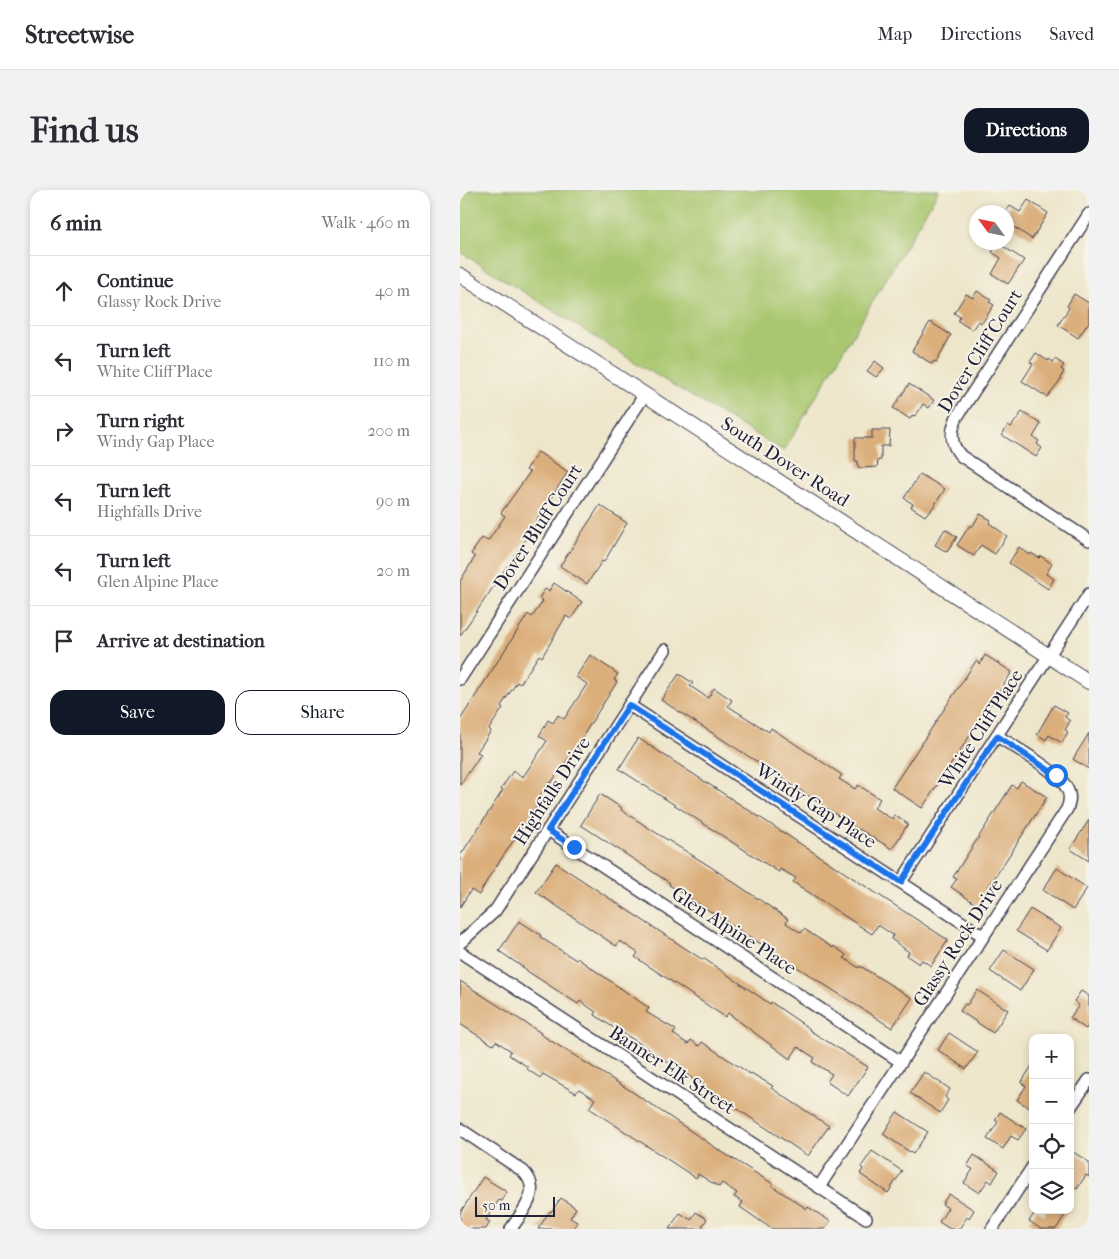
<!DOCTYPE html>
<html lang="en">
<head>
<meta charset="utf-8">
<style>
  body { margin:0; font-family:"IM FELL French Canon",serif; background:#f2f2f3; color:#2b2b33 }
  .controls { position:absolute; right:15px; bottom:15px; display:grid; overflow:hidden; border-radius:10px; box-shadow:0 2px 8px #0003 }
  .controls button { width:45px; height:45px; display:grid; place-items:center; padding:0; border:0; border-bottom:1px solid #e1e1e2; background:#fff; color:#2b2b33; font:25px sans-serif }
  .compass { position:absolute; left:509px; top:15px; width:45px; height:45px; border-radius:50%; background:#fff; box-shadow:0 2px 8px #0003; rotate:303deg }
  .scale { position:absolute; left:15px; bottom:12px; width:80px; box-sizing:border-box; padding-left:5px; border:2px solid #22223b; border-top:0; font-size:14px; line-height:18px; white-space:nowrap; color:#22223b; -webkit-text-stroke:4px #f7f3e8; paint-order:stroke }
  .stop { position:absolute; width:15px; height:15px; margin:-11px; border:4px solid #1a73e8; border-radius:50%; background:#fff }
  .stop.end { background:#1a73e8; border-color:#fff; box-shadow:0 1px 5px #0008 }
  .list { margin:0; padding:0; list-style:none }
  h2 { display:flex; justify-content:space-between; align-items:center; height:65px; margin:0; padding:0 20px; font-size:21px }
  h2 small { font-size:16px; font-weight:400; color:#7c7c81 }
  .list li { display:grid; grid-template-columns:32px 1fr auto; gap:15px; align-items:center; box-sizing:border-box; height:70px; padding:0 20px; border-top:1px solid #e1e1e2 }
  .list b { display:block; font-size:19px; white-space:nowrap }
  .list p { margin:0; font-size:16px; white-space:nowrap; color:#7c7c81 }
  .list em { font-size:16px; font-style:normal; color:#7c7c81 }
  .actions { display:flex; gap:10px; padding:15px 20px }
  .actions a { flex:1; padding:11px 0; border:1px solid #111827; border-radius:15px; text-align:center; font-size:18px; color:#111827 }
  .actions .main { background:#111827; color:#fff }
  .icon { flex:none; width:28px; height:28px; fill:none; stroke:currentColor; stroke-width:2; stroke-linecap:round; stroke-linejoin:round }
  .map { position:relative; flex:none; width:629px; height:1039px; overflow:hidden; border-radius:15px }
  header { display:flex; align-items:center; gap:30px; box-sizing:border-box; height:70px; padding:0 25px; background:#fff; border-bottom:1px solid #e1e1e2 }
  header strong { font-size:24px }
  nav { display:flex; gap:28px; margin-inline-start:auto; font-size:18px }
  .intro { display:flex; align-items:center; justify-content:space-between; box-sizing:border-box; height:120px; padding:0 30px }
  h1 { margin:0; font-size:35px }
  .button { padding:12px 22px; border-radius:15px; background:#111827; color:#fff; font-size:18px; font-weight:700 }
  main { display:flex; gap:30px; padding:0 30px }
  aside { flex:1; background:#fff; border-radius:15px; box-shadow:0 2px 8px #0003 }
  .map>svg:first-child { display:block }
  .green { fill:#a9c76f; stroke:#667455 }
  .building { fill:#dbaf7c }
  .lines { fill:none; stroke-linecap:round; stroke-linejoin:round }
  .minor-casing { stroke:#413f51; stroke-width:14 }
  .tertiary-casing { stroke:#413f51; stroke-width:16 }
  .minor { stroke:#fff; stroke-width:11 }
  .tertiary { stroke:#fff; stroke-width:14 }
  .route { stroke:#1a73e8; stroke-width:6 }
  .labels { text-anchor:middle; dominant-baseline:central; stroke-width:4; stroke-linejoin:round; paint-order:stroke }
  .street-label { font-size:19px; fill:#22223b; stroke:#f7f3e8 }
</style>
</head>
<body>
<header>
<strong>Streetwise</strong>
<nav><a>Map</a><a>Directions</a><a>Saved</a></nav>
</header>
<div class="intro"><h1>Find us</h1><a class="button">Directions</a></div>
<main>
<aside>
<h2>6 min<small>Walk · 460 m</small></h2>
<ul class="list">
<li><svg class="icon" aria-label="ahead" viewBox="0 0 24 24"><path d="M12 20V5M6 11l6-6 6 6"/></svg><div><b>Continue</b><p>Glassy Rock Drive</p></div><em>40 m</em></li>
<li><svg class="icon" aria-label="left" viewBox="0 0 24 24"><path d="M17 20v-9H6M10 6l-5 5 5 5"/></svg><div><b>Turn left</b><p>White Cliff Place</p></div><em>110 m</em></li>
<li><svg class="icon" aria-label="right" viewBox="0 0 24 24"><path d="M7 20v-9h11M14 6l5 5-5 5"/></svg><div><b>Turn right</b><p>Windy Gap Place</p></div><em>200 m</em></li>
<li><svg class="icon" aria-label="left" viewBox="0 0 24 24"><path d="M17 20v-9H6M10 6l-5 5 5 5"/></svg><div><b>Turn left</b><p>Highfalls Drive</p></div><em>90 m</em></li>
<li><svg class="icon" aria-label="left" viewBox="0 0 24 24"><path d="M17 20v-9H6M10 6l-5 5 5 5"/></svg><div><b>Turn left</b><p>Glen Alpine Place</p></div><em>20 m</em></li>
<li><svg class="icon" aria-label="arrive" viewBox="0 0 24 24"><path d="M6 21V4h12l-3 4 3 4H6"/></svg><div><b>Arrive at destination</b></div></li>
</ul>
<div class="actions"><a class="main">Save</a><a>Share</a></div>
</aside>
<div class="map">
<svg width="629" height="1039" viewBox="0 0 629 1039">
  <rect width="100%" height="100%" fill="#f7f3e8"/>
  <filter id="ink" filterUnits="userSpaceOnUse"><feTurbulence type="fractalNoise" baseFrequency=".02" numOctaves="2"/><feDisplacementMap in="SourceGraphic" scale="10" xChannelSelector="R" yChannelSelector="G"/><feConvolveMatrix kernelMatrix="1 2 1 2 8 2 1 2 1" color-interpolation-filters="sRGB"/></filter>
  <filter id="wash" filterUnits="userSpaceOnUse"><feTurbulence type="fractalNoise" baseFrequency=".0096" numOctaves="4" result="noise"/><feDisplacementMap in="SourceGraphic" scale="20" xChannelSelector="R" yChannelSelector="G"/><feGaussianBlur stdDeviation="1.12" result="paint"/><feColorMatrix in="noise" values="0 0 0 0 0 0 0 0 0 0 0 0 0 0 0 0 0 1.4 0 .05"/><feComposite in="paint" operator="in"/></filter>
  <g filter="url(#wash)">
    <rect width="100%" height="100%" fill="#eee6cb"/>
    <path class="green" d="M0,0H479L324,261L186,179L0,62Z"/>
    <g id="blocks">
      <g class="building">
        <path d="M568,10L588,23L572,49L546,32V21L550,16L560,22Z"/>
        <path d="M538,53L564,70L548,94L532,84L541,68L532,62Z"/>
        <path d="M517,101L531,110L529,112L534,115L522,133L518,131L512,140L498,131L500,127L494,123L506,104L513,108Z"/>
        <path d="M614,104L629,113V132L618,148L598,135L609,118L607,116Z"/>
        <path d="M470,132L491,145L476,172L474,171L472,174L452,161Z"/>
        <path d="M576,163L588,171L589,169L593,172L595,169L604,175L601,179L604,181L601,187L602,188L587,207L562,191L573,174L570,172Z"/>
        <path d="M415,171L424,178L416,187L407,181Z"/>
        <path d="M449,194L474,210L469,218L463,214L455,226L453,225L450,229L433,218Z"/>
        <path d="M562,222L581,234L573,247L579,251L577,254L582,258L576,267L542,245L548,235L551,237Z"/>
        <path d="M412,240H430L429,256H421V270H418L417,277L402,278L398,277V271H395V248H412Z"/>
        <path d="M78,262L108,282L75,332L76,333L67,347L0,446V391L15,367L11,364L22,348L28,351L45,326L41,323L70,282L66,280Z"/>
        <path d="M460,284L485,299L470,322L469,321L465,326L451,317L453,314L444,308Z"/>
        <path d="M140,315L167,333L144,372L142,371L127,394L100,376Z"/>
        <path d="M520,324L531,330L529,333L547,346L535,364L521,355L514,366L497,355L510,335L512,337Z"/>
        <path d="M485,339L497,347L487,362L475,355Z"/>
        <path d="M559,357L570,365L571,363L579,368L581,366L592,374L586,384L594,389L588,399L549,373Z"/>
        <path d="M94,393L122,412L111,429L106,426L82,467L79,465L60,494L57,492L41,516L43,518L29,539L31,541L17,562L21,564L0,595V530L68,424L72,427L83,411L79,408L85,399L89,401Z"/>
        <path d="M130,465L158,484L154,490L157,492L110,566L91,593L89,592L78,609L81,610L29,687L19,705L11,700L0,717V666L43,600L41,599L53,581L63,587L87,551L79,546L88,530L93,533L98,525L104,529L127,494L116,487Z"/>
        <path d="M525,465L552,482L462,618L432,598L516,471L520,474Z"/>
        <path d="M219,484L233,493L230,496L248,508L254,498L272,510L268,516L309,542L311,538L382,585L379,589L395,599L398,595L420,609L414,618L432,629L434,625L448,634L432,659L399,639V640L313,582L201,510Z"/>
        <path d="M594,515L608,523L605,527L610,531L605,540L608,542L602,553L589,545L586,550L577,544Z"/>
        <path d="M629,543V579L613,569Z"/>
        <path d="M178,548L488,750L471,776L462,770L459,774L447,766L449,762L431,749L433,745L418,735L412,744L333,692L336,688L320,679L319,682L306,674L159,579Z"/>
        <path d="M561,591L587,607L517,715L491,697L497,689L493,687L552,595L557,598Z"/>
        <path d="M140,604L162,618L161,620L198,644L251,677L328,729L326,733L341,743L344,739L373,758L374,756L386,765L384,768L399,778L400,776L452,808L432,838L209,695L210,693L121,635Z"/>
        <path d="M629,630V671L610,659Z"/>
        <path d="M96,673L243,770V768L310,814L311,812L318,817L350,839L349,840L408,877L388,906L367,892L372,884L352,872L355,868L338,857L330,869L268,823L265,827L175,767L178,763L160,751L156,756L76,702Z"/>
        <path d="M597,678L627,698L613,720L583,700Z"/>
        <path d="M570,719L601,738L587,760L556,741Z"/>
        <path d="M59,731L81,745L80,747L116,770L117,768L189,818L186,822L216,840L213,844L228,854L231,850L239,856L242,852L290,884L291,883L313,896L311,898L369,936L348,966L179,853L148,834L135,825L136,822L120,811L118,814L67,781V780L39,761Z"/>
        <path d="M544,760L574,779L560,801L530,781Z"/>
        <path d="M0,791L81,843L80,844L171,901L262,962L313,994L312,996L347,1019L348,1017L370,1031L365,1039H312L280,1017L283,1012L274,1007L277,1003L262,993L259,997L238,984L236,988L129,918L135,909L119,899L116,903L83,884L80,888L67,879L68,877L49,865L51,861L36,851L33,855L0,834Z"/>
        <path d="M517,800L548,820L533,843L500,821L505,814L507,815Z"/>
        <path d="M621,801L629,806V833L626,839L610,828L619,815L614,811Z"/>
        <path d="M489,843L518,862L506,879L478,860Z"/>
        <path d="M573,874V920L557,910L566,896L561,893Z"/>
        <path d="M464,882L490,899L485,907L488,910L480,923L450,903Z"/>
        <path d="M437,922L468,942L453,964L423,944Z"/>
        <path d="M540,922L566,939L558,950L551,946L543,959L527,949L538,932L535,930Z"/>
        <path d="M412,961L442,981L428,1003L400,984L403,979L401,977Z"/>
        <path d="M613,962L629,972V987L626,985L617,999L610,995V967Z"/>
        <path d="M514,965L539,981L532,993L528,990L519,1003L504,993L513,979L507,976Z"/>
        <path d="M23,987L47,1002L42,1011L39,1010L26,1030L30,1032L26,1039H0V1023Z"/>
        <path d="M489,1004L514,1020L509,1028L507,1027L499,1039H490L479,1032L488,1018L482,1014Z"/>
        <path d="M101,1008L116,1018L110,1028L117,1032L113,1039H78L90,1021L91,1022Z"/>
        <path d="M577,1020L584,1025L586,1020H608L596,1039H581L569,1031Z"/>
        <path d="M236,1022L247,1029L242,1037L245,1039H209L220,1023L231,1030Z"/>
      </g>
    </g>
  </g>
  <g filter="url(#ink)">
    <use href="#blocks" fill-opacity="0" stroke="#413f51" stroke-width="1"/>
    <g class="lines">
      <defs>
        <g id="minor">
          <path d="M629,24L497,227C490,242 490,254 501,266L629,350"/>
          <path d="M0,489L185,204"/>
          <path d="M169,515L523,746"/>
          <path d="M88,640L441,872"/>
          <path d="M441,692L629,404"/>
          <path d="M0,753L35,721L205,460"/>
          <path d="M0,762L406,1028"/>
          <path d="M610,918L629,890"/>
          <path d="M0,939L63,981C83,1001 63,1020 51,1039"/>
          <path d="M359,997L607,619C610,611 611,605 606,597C599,582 553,556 537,546"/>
          <path d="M532,1039L573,976"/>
        </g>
        <path id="tertiary" d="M0,85L629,492"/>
      </defs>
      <use href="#minor" class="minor-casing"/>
      <use href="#tertiary" class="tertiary-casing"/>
      <use href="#minor" class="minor"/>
      <use href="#tertiary" class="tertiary"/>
    </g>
  </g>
  <g class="lines" filter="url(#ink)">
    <path class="route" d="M114,657L88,640L169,515L441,692L537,546L596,585"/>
  </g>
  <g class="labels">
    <g class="street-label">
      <text transform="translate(520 161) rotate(-58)">Dover Cliff Court</text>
      <text transform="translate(325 272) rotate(33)">South Dover Road</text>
      <text transform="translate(78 337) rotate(-57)">Dover Bluff Court</text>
      <text transform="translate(521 539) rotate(-57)">White Cliff Place</text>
      <text transform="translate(92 601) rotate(-57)">Highfalls Drive</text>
      <text transform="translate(356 616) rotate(33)">Windy Gap Place</text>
      <text transform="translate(274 741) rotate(33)">Glen Alpine Place</text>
      <text transform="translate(498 753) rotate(-57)">Glassy Rock Drive</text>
      <text transform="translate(212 880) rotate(33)">Banner Elk Street</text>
    </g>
  </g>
</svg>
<div class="controls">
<button>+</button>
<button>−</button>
<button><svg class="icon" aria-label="locate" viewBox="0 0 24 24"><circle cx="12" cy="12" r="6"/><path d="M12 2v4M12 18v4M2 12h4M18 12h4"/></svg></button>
<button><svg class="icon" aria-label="layers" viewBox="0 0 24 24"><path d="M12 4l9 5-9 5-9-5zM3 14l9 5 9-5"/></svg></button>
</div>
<svg class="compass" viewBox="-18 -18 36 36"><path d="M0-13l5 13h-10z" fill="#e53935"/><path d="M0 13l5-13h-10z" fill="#7c7c81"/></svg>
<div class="scale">50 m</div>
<div class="stop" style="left:596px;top:585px"></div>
<div class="stop end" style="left:114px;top:657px"></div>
</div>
</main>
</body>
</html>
